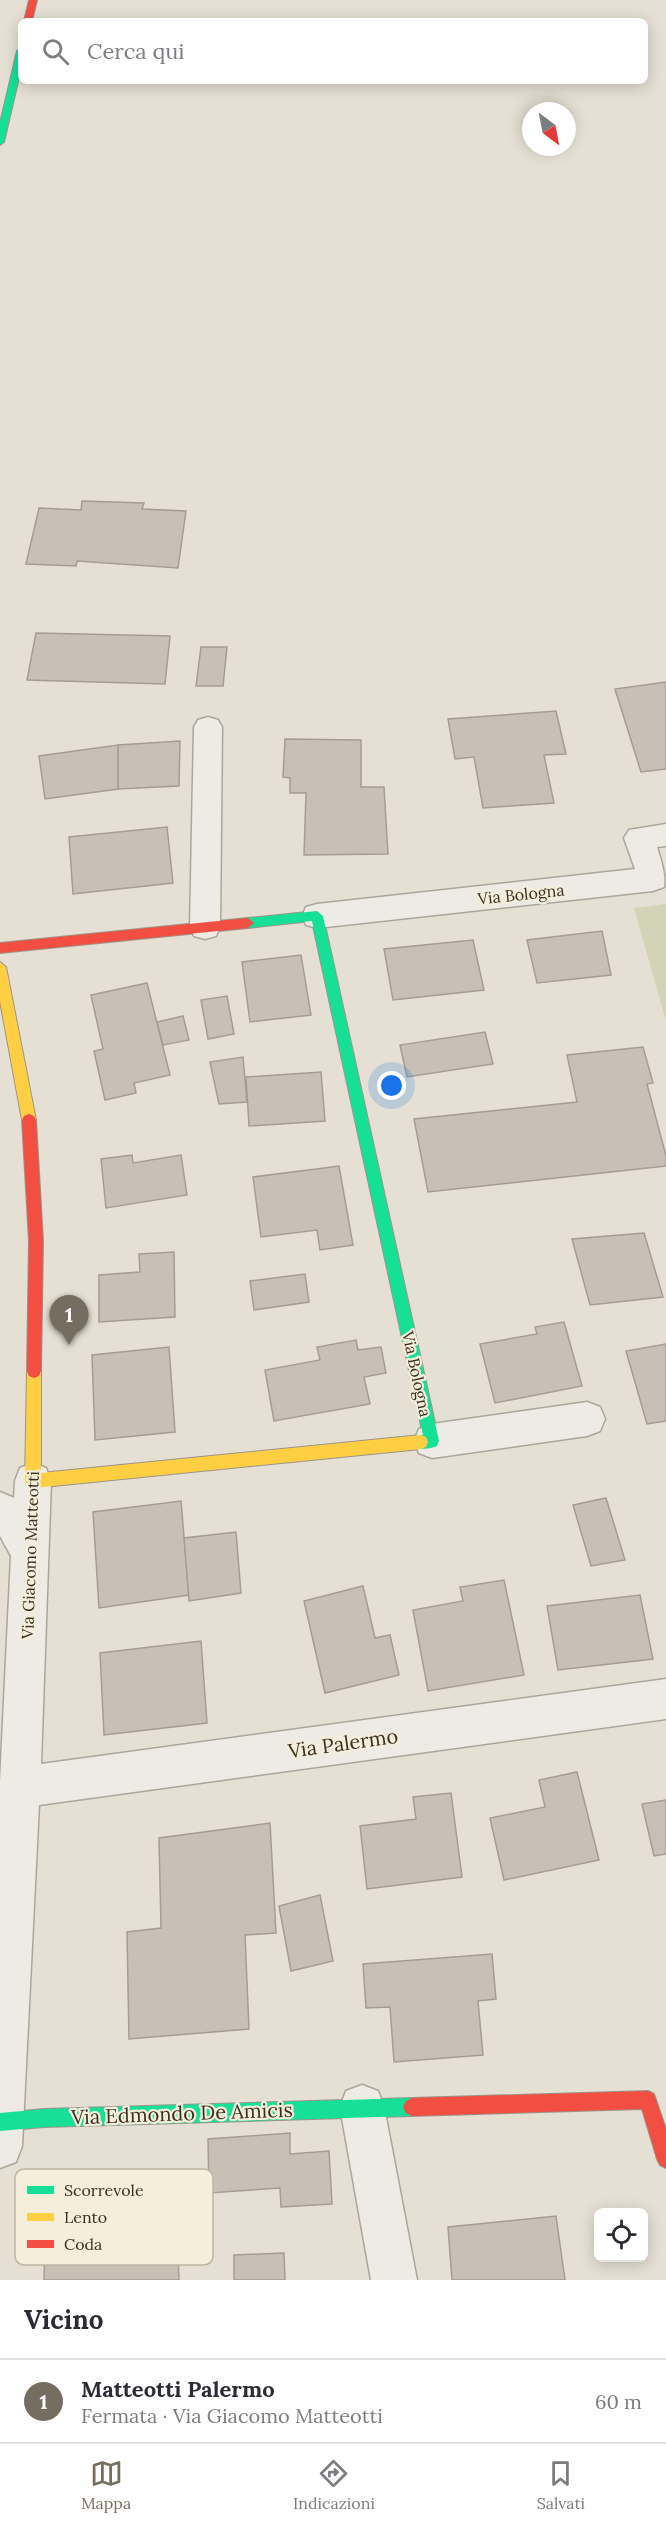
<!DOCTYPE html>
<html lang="it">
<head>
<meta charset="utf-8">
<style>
  body { margin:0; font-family:Lora,serif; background:#f7f7f7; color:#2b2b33 }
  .controls { position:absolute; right:18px; bottom:18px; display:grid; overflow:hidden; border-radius:9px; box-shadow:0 3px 15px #0003 }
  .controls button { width:54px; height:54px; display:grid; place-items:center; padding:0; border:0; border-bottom:2px solid #e1e1e2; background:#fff; color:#2b2b33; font:30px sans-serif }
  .compass { position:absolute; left:522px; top:102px; width:54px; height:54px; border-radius:50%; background:#fff; box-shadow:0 3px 15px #0003; rotate:148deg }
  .you { position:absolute; left:392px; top:1086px; width:21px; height:21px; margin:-15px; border:4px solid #fff; border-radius:50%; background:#1a73e8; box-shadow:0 0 0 9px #1a73e833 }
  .badge { display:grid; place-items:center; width:39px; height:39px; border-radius:50%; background:#766d61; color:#fff; font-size:20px; font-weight:700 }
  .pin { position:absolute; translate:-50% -50px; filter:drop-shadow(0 2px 3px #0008) }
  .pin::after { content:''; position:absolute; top:32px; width:21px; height:18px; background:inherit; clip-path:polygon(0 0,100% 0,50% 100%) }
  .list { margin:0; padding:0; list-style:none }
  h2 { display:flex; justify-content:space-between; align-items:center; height:78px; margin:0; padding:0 24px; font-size:26px }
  h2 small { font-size:20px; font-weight:400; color:#7c7c81 }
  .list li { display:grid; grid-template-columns:39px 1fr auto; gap:18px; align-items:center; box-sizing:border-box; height:84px; padding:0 24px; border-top:2px solid #e1e1e2 }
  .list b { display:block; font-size:22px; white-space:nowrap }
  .list p { margin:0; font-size:20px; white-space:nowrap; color:#7c7c81 }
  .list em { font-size:20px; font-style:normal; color:#7c7c81 }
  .icon { flex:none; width:33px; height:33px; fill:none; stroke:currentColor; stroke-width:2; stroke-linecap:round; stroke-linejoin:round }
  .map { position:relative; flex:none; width:666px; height:2280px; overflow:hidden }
  .search { position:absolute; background:#fff; box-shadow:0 3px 15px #0003; left:18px; right:18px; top:18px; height:66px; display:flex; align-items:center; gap:15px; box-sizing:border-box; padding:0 21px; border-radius:9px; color:#7c7c81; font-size:22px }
  .sheet { height:162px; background:#fff }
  nav { display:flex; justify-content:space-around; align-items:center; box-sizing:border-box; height:84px; border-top:2px solid #e1e1e2; background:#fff; font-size:16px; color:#7c7c81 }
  nav a { display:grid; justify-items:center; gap:3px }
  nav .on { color:#766d61 }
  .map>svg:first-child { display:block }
  .green { fill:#d2d3b7 }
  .building { fill:#c8c0b4; stroke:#a69d92; stroke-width:1.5 }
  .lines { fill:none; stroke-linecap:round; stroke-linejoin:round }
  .street-casing { stroke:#aba69b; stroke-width:3 }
  .fast-casing { stroke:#9b958b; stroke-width:2 }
  .slow-casing { stroke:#9b958b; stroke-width:2 }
  .jam-casing { stroke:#9b958b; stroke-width:2 }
  .street { fill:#eeebe4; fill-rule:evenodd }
  .fast { fill:#16e098; fill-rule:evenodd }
  .slow { fill:#ffcf43; fill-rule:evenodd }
  .jam { fill:#f24e42; fill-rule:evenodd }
  .labels { text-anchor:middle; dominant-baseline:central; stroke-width:4.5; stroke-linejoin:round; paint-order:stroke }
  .street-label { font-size:16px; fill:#3a2f23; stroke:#f4eedb }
  .near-street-label { font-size:20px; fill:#3a2f23; stroke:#f4eedb }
  .key { fill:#f4eedb; stroke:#bcb5a4; stroke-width:1.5 }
  .key-label { font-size:16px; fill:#3a2f23 }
</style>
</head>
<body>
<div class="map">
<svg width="666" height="2280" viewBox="0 0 666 2280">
  <rect width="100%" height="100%" fill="#e5e0d3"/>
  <path class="green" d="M666,904V1021L634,908Z"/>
  <g class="building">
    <path d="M82,501L144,503L142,509L186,511L178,568L77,561L76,566L26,564L39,508L81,510Z"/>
    <path d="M36,633L170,636L165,684L27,680Z"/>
    <path d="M201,647H227L223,686H196Z"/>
    <path d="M666,682V769L641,772L615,689Z"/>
    <path d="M556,711L566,754L544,755L554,803L483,808L474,757L455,759L448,719Z"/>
    <path d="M285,739L361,740V787H384L388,854L304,855L306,793H290V778L283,777Z"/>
    <path d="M180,741L179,786L118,789V745Z"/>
    <path d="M118,745V789L45,799L39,756Z"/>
    <path d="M167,827L173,883L73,894L69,837Z"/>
    <path d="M602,931L611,975L537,983L527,940Z"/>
    <path d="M473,940L484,990L393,1000L384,949Z"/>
    <path d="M301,955L311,1015L250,1022L242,962Z"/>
    <path d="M147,983L170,1075L134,1083L136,1093L105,1100L94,1051L103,1049L91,995Z"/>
    <path d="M227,996L234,1034L208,1039L201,1000Z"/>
    <path d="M183,1016L189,1040L163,1045L157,1022Z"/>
    <path d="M485,1032L493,1064L407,1077L400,1045Z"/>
    <path d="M643,1047L653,1083L647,1084L666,1156V1166L428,1192L414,1119L577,1102L567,1055Z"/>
    <path d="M243,1057L247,1102L219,1104L210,1062Z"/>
    <path d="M321,1072L325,1121L249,1126L246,1077Z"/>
    <path d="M132,1155L133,1163L181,1155L187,1195L106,1208L101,1159Z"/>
    <path d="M339,1166L353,1245L320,1250L317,1230L261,1237L253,1177Z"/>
    <path d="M644,1233L663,1297L590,1305L572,1239Z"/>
    <path d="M174,1252L175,1317L99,1322V1275L140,1272L139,1254Z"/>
    <path d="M305,1274L309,1302L254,1310L250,1281Z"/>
    <path d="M564,1322L582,1386L495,1403L480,1344L537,1334L535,1327Z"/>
    <path d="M356,1340L358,1350L381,1347L386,1373L364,1377L370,1404L274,1421L265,1370L320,1360L317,1347Z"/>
    <path d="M666,1344V1421L647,1424L626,1351Z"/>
    <path d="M169,1347L175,1432L95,1440L92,1355Z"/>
    <path d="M606,1498L625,1560L591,1566L573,1505Z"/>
    <path d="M181,1501L189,1595L99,1608L93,1512Z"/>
    <path d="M236,1532L241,1593L189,1601L184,1538Z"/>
    <path d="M504,1580L524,1675L428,1691L413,1610L463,1601L460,1587Z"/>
    <path d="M363,1586L375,1638L390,1635L399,1675L325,1693L304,1601Z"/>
    <path d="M640,1595L653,1659L558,1670L547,1606Z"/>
    <path d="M201,1641L207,1723L104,1735L100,1653Z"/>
    <path d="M577,1772L599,1860L504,1880L490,1818L545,1807L539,1780Z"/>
    <path d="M451,1793L462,1877L367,1889L360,1826L416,1819L413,1797Z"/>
    <path d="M666,1800V1854L654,1856L642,1804Z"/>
    <path d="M270,1823L276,1933L245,1935L249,2029L129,2039L127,1932L161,1928L159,1838Z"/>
    <path d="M320,1895L333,1961L291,1971L279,1906Z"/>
    <path d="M492,1954L496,1999L478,2001L483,2055L394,2062L390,2007L366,2008L363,1964Z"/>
    <path d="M290,2133V2154L329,2151L332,2204L281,2207L280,2188L209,2193L208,2139Z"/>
    <path d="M176,2202L179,2280H44L46,2215Z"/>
    <path d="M556,2216L565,2280H452L448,2227Z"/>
    <path d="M284,2253L285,2280H234V2255Z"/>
  </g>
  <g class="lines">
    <defs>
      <g id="street">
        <path d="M208,717L218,720L222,727L220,927L216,936L205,939L194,936L190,927L194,727L198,720Z"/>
        <path d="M666,824V846L657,847C661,860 666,875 664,887L653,891L317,928L306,925L302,916L306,907L317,904L635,869L624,838L629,830Z"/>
        <path d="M587,1402L600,1407L605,1419L600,1431L587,1436L432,1458L419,1453L414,1441L419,1429L432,1424Z"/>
        <path d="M33,1463L46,1468L51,1481L41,1764L666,1679V1719L39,1805L22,2146L16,2162L0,2168V1782L11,1556L0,1536V1492L14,1498L15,1481L20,1468Z"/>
        <path d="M362,2085L378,2091L384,2107L417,2280H371L340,2107L346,2091Z"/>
      </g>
      <g id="fast">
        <path d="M21,48V69L4,142L0,145V123L17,51Z"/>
        <path d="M317,911L323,916L439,1441L437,1446C430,1449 423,1450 416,1447L414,1442L416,1437L423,1435L312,921L248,928L242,923L248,918Z"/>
        <path d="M412,2098L418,2101L421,2107L418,2113L412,2116L44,2127L0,2131V2113L44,2109Z"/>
      </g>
      <g id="slow">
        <path d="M0,962L6,967L36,1120L34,1124L29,1126L24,1124L22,1120L0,1001Z"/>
        <path d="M34,1364L39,1366L41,1371V1473L421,1435L426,1437L428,1442L426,1447L421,1449L33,1488L28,1486L25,1481L27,1371L29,1366Z"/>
      </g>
      <g id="jam">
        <path d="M29,0H37L32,21H24Z"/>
        <path d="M248,918L254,923L248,928L0,953V943Z"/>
        <path d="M29,1114L34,1116L36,1120L43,1241L41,1371L39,1376L34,1378L29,1376L27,1371L29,1241L22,1120L24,1116Z"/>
        <path d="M648,2091L654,2094L666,2129V2168L660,2165L657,2159L642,2109L412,2116L406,2113L403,2107L406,2101L412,2098Z"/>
      </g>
    </defs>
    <use href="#street" class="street-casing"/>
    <use href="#fast" class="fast-casing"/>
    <use href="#slow" class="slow-casing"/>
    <use href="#jam" class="jam-casing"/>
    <use href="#street" class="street"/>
    <use href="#fast" class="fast"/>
    <use href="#slow" class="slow"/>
    <use href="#jam" class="jam"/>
  </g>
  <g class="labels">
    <g class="street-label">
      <text transform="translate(521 894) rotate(-6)">Via Bologna</text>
      <text transform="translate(417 1374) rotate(78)">Via Bologna</text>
      <text transform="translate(30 1555) rotate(-88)">Via Giacomo Matteotti</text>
    </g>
    <g class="near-street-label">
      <text transform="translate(343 1743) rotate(-8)">Via Palermo</text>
      <text transform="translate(182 2113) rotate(-2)">Via Edmondo De Amicis</text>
    </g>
  </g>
  <rect x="15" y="2169" width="198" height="96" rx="9" class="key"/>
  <rect x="27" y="2186" width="27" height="8" fill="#16e098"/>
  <rect x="27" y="2213" width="27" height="8" fill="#ffcf43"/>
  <rect x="27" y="2240" width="27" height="8" fill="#f24e42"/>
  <g class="key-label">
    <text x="64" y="2196">Scorrevole</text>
    <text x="64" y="2223">Lento</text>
    <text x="64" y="2250">Coda</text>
  </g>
</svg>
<div class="controls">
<button><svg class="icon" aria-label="locate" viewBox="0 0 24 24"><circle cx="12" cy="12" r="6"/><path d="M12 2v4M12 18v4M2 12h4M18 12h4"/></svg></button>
</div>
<svg class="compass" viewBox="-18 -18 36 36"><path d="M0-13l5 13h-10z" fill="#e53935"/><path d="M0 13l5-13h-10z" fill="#7c7c81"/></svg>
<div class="you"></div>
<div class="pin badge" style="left:69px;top:1345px">1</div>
<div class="search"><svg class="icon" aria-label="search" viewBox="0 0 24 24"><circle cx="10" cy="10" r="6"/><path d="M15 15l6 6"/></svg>Cerca qui</div>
</div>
<section class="sheet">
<h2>Vicino<small></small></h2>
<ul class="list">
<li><span class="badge">1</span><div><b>Matteotti Palermo</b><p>Fermata · Via Giacomo Matteotti</p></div><em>60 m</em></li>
</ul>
</section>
<nav>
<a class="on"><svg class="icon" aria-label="map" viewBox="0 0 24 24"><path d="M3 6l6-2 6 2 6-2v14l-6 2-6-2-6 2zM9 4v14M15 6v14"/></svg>Mappa</a>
<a><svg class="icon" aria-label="directions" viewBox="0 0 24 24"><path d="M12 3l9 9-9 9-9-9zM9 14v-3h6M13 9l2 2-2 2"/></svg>Indicazioni</a>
<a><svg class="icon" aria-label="saved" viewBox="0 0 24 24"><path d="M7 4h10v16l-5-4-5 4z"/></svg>Salvati</a>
</nav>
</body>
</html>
